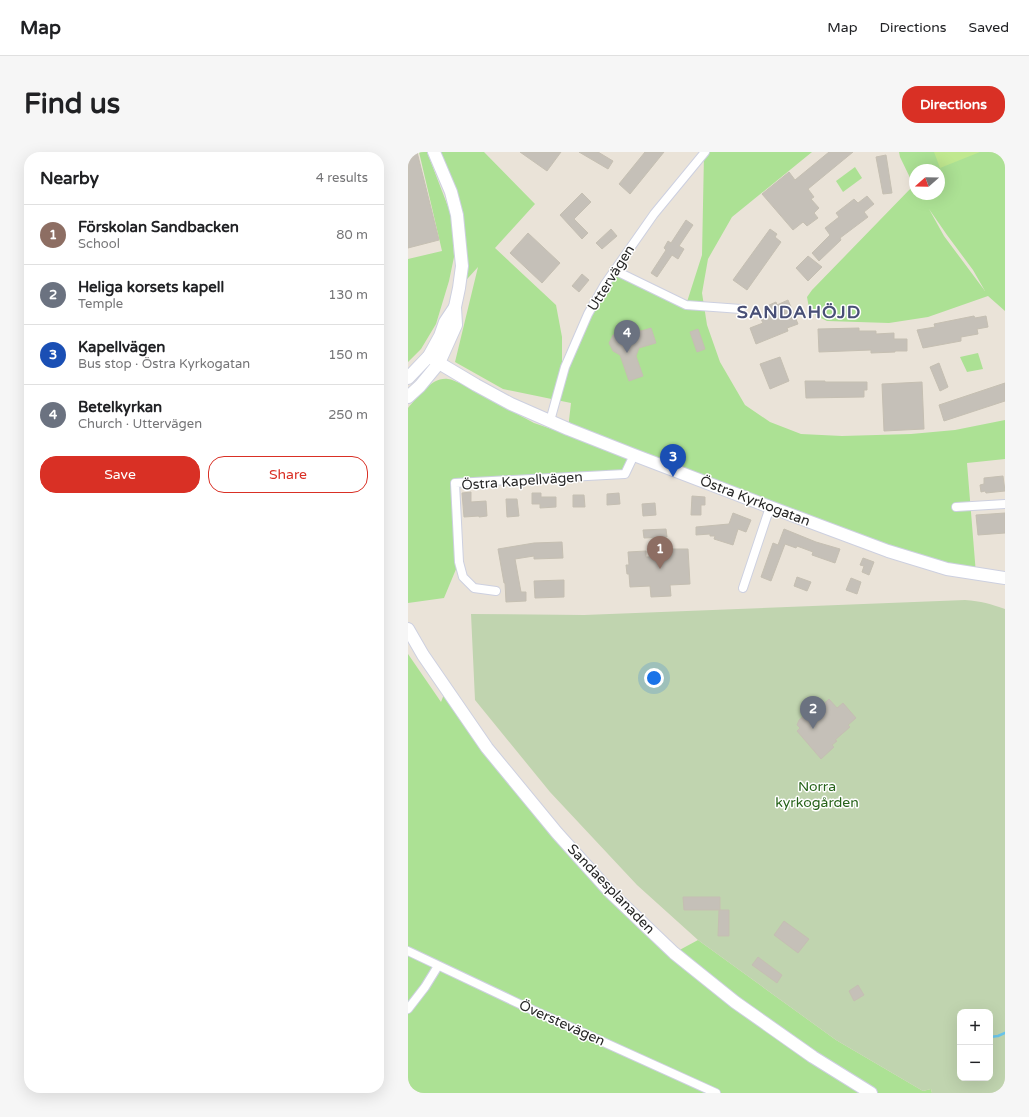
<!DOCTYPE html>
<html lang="en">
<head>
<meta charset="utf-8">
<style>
  body { margin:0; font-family:"Varela Round",sans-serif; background:#f6f6f6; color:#202124 }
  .controls { position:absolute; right:12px; bottom:12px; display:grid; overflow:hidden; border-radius:8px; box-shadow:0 4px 16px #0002 }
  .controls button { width:36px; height:36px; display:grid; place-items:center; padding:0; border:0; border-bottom:1px solid #e0e0e0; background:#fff; color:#202124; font:20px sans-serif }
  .compass { position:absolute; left:501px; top:12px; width:36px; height:36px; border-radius:50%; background:#fff; box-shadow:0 4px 16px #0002; rotate:250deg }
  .you { position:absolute; left:246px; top:526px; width:14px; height:14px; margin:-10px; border:3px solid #fff; border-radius:50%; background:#1a73e8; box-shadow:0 0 0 6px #1a73e833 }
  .badge { display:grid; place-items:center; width:26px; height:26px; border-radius:50%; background:#d93025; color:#fff; font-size:13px; font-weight:700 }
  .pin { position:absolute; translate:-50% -33px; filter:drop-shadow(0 1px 2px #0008) }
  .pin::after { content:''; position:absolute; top:21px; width:14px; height:12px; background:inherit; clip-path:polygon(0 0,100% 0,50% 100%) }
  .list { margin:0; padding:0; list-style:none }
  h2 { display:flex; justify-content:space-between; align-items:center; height:52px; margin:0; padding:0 16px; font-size:17px }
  h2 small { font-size:13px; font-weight:400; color:#757577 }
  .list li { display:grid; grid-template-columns:26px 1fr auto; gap:12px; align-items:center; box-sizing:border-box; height:60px; padding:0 16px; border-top:1px solid #e0e0e0 }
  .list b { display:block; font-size:15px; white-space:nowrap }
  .list p { margin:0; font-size:13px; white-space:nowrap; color:#757577 }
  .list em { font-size:13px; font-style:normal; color:#757577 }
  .actions { display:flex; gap:8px; padding:12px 16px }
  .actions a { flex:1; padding:9px 0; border:1px solid #d93025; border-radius:16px; text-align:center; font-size:14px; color:#d93025 }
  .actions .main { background:#d93025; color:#fff }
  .map { position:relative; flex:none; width:597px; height:941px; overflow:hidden; border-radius:16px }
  header { display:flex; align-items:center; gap:24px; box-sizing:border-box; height:56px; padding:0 20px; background:#fff; border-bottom:1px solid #e0e0e0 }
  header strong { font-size:19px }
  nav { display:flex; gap:22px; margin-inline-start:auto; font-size:14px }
  .intro { display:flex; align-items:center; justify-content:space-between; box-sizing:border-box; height:96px; padding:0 24px }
  h1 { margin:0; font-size:28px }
  .button { padding:10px 18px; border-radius:16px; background:#d93025; color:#fff; font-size:14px; font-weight:700 }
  main { display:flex; gap:24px; padding:0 24px }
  aside { flex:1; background:#fff; border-radius:16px; box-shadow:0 4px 16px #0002 }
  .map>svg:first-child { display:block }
  .green { fill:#ace194; fill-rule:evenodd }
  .cemetery { fill:#c0d4af; fill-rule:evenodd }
  .pitch { fill:#c0e88f }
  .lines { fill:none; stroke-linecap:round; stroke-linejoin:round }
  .stream { stroke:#6ac6ed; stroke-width:2.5 }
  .building { fill:#c5c0b8; stroke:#c5bfb2 }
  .street-casing { stroke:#cdd0e0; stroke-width:10 }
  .secondary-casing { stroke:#cdd0e0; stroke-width:14 }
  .street { stroke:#fff; stroke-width:8 }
  .secondary { stroke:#fff; stroke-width:12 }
  .labels { text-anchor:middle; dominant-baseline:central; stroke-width:3; stroke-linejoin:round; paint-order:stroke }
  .street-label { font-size:14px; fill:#272727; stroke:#fff }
  .park-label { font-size:14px; fill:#266219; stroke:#fff }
  .district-label { font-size:18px; font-weight:bold; letter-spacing:1px; fill:#484f76; stroke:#fff }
</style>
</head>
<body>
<header>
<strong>Map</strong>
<nav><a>Map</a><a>Directions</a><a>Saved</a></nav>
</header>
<div class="intro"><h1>Find us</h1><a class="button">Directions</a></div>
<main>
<aside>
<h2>Nearby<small>4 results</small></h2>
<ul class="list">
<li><span class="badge" style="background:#8d6e63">1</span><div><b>Förskolan Sandbacken</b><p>School</p></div><em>80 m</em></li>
<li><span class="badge" style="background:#6b7280">2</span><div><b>Heliga korsets kapell</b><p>Temple</p></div><em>130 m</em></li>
<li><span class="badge" style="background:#1a4fb4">3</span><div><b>Kapellvägen</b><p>Bus stop · Östra Kyrkogatan</p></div><em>150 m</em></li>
<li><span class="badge" style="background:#6b7280">4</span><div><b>Betelkyrkan</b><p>Church · Uttervägen</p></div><em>250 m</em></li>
</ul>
<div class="actions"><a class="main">Save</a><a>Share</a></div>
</aside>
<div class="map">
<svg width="597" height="941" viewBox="0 0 597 941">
  <rect width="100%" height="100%" fill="#eae3d8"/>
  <g class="green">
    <path d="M11,0H19L44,65L46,105L41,129L28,172L13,197L0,210V107L34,99Z"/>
    <path d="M26,0H76L127,52L87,96L148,153L154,185V223L180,162L206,118L278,153L294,103L296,2L297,0H404L324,65L300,107L294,141L299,173L312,210L337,253L362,270L393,282L434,284L503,282L547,278L597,268V307L559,311L568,422L539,417L227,303L217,322L48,331L51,410L36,446L0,451V256C10,245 23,225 40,227C44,227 48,230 52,231L126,271L158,282L160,277L163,251L95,237L47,210L70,115L51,136L52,88Z"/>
    <path d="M491,0H597V159L580,144L520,165L481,171L419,169L407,163L401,156L399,145L404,138L504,35L507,38V42H510L512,44L511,42H531V18H507V36L492,5ZM521,57L539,83L565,118L577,139L536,84Z"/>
    <path d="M447,15L454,26L435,40L428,29Z"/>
    <path d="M570,201L575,217L559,220L552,205Z"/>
    <path d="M0,502L33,550L38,537L149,681L266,801L290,788L428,888L515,939L523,937L524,941H0Z"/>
  </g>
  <path class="cemetery" d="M557,448C573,449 583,452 597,457V941H524L523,937L515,939L428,888L290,788L229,733L142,640L67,548L63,462L176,463ZM552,860H582V926H552Z"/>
  <path class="pitch" d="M526,0H572L532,16Z"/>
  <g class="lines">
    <path class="stream" d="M582,885L590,884L597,881"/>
  </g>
  <g class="building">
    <path d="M0,0H9L31,88L0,96Z"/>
    <path d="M112,0H153L139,19Z"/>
    <path d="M171,0H190L205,9L200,17Z"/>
    <path d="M237,0H256L222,42L211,32Z"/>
    <path d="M421,0H445L400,37L406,45L403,47L411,56L406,61L410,66L399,74L395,70L385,78L354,42L381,20L387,28Z"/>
    <path d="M478,3L484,41L475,42L468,5Z"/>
    <path d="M174,41L183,50L166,67L180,81L174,87L152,63Z"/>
    <path d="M459,44L466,52L456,60L460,65L432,86L433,88L411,109L404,101L422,83L417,76L431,65L428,61L446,47L450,51Z"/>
    <path d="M278,68L285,73L271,94L276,97L270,107L264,103L249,125L243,121L258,98L256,96L260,89L263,91Z"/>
    <path d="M203,77L209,84L194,97L188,91Z"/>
    <path d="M362,77L369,82L367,85L373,90L339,138L325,128Z"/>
    <path d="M120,81L152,111L134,131L102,101Z"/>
    <path d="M400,104L414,115L400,129L388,116Z"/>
    <path d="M174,122L181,128L171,140L164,134Z"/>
    <path d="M380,148L390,172L379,176L380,179L348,192L342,176L355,171L352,165L362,161L359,154L368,150L369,153Z"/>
    <path d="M566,164L567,166L578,164L580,175L569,177L570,182L553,185V189L515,196L509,178L527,175L526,172Z"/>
    <path d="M218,173L233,179L243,176L248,191L231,196L228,204L235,224L221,229L212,203L205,199L201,191L205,183L214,181Z"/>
    <path d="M451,176V179H468V182L486,181V187H499V199H487V200L463,201V198L411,200L410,177Z"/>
    <path d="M290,177L297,197L289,200L282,180Z"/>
    <path d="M372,205L381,229L362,237L352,212Z"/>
    <path d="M531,211L540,235L532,239L522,215Z"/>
    <path d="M397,229H417V230H459V238H456V245L398,246Z"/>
    <path d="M514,230L516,277L476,279L474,232Z"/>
    <path d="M597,231V249L536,269L531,253Z"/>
    <path d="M595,324L597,339L578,341L577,339L573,340L572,333L576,332V326Z"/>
    <path d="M63,340V350L78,349L79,364L71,365V364L56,365L54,341Z"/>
    <path d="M124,341H133V345H148V355L132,356V352H124Z"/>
    <path d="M211,341L212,352L199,353V342Z"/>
    <path d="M165,343H176L177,355H165Z"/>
    <path d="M284,344L297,345V353H293V363H283Z"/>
    <path d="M98,347H109L111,364L99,365Z"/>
    <path d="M247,351L248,363L235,364L234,352Z"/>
    <path d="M325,361L343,368L338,380L330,377L325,393L306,387L307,384H302V382L288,383V375L321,372Z"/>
    <path d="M597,361V381L570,383L568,363Z"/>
    <path d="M258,377L259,385L236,386L235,378Z"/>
    <path d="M376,377L408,390L432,397L427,411L404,403L405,400L389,394L388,396L377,392L363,429L353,425L365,391L370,393Z"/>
    <path d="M154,390L155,406L126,407V404L107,407L113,440H118V449L98,450L97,431H96L90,397L126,391Z"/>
    <path d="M263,397H280L282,432L262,433L263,444L243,445L242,434L222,435L221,422H219L218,413H221L220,400L238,399V405L263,404Z"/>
    <path d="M455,406L466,410L461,423L454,420L456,414L452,413Z"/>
    <path d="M389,425L403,430L399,439L386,434Z"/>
    <path d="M443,426L453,430L449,442L438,438Z"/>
    <path d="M156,428V445L127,446L126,429Z"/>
    <path d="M421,547L429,556L435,551L448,566L440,573L442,575L427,588L429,589L424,593L426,595L413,607L389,579L392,576L389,573L391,568L402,558L411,556Z"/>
    <path d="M275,745H312V758H311H321V784H310L311,758H276Z"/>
    <path d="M376,769L401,787L390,801L366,783Z"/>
    <path d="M350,805L374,823L369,831L344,813Z"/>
    <path d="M450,833L456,843L446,849L441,839Z"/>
  </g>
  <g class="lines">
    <defs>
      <g id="street">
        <path d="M206,118L278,153L333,157"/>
        <path d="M142,269L157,215L180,162L197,132L246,62L297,0"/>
        <path d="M548,355L597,352"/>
        <path d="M335,436L362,355"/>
        <path d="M88,439L66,436L55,425L51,410L47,331L217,322L226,303"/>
        <path d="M0,799L118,855L308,941"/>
        <path d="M0,857L17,835L30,814"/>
      </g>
      <g id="secondary">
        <path d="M21,204L31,211L68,233L103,252L160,277L226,303L362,355L480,399L539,417L597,426"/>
        <path d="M0,226L21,204L32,184L37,170L47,155"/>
        <path d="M0,245L12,234L31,211L48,173L47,155L51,136L54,114L49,63L43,40L26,0"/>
        <path d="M0,477L15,503L79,596L149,681L203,741L266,801L327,850L405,905L463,941"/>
      </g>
    </defs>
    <use href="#street" class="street-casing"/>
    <use href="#secondary" class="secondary-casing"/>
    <use href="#street" class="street"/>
    <use href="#secondary" class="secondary"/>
  </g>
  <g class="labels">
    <g class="street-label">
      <text transform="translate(203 126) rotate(-58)">Uttervägen</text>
      <text transform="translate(114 329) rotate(-4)">Östra Kapellvägen</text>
      <text transform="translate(347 349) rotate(21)">Östra Kyrkogatan</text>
      <text transform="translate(203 737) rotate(46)">Sandaesplanaden</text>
      <text transform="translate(154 871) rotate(24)">Överstevägen</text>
    </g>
    <g class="park-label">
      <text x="409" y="634">Norra<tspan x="409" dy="16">kyrkogården</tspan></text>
    </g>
    <g class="district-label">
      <text x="391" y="160">SANDAHÖJD</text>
    </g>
  </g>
</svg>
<div class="controls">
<button>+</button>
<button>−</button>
</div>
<svg class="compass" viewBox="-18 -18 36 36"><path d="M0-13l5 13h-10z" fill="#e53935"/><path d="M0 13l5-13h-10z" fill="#757577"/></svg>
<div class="you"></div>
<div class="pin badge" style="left:252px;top:417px;background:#8d6e63">1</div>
<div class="pin badge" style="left:405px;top:577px;background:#6b7280">2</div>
<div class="pin badge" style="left:265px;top:325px;background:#1a4fb4">3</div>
<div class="pin badge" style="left:219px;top:201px;background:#6b7280">4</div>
</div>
</main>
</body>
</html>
